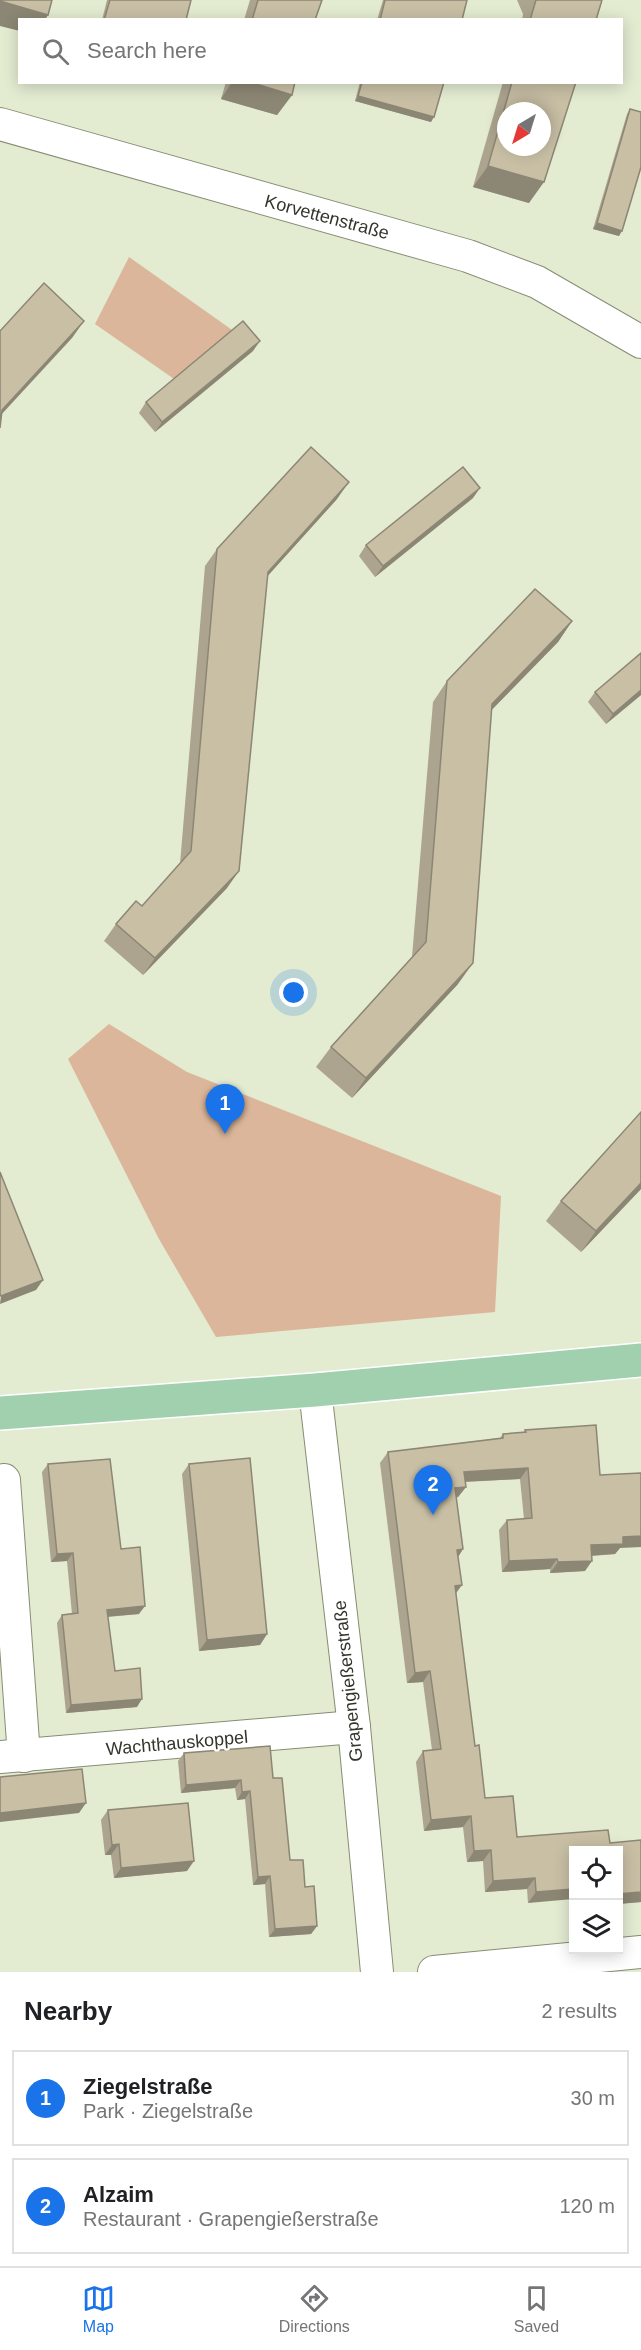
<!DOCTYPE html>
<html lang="en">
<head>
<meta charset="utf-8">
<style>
  body { margin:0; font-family:Helvetica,sans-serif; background:#f6f6f6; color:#202124 }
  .controls { position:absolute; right:18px; bottom:18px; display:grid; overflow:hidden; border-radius:0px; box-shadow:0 3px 15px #0003 }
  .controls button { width:54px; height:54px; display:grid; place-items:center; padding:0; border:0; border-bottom:2px solid #e0e0e0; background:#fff; color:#202124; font:30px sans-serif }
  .compass { position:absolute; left:497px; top:102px; width:54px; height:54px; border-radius:50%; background:#fff; box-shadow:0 3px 15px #0003; rotate:218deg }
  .you { position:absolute; left:294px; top:993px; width:21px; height:21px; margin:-15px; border:4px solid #fff; border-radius:50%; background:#1a73e8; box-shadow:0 0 0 9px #1a73e833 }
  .badge { display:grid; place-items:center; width:39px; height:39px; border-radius:50%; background:#1a73e8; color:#fff; font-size:20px; font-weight:700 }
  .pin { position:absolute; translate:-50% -50px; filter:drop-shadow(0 2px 3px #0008) }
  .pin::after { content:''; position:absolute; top:32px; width:21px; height:18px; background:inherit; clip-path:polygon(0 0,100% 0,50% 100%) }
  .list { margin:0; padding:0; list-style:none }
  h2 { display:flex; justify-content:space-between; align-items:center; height:78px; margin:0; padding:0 24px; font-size:26px }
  h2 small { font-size:20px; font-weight:400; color:#757577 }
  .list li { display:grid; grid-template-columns:39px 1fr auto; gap:18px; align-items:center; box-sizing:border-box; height:96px; margin:0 12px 12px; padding:0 12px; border:2px solid #e0e0e0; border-radius:0px }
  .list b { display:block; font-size:22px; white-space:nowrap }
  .list p { margin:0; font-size:20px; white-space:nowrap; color:#757577 }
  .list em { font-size:20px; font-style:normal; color:#757577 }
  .icon { flex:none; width:33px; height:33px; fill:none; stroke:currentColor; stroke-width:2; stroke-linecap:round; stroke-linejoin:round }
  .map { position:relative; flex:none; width:641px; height:1972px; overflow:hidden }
  .search { position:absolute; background:#fff; box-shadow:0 3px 15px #0003; left:18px; right:18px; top:18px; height:66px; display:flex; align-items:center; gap:15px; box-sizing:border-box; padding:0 21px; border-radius:0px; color:#757577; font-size:22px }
  .sheet { height:294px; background:#fff }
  nav { display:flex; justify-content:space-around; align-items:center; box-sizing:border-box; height:84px; border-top:2px solid #e0e0e0; background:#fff; font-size:16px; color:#757577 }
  nav a { display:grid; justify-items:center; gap:3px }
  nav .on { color:#1a73e8 }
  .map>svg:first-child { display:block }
  .green { fill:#dbb69a }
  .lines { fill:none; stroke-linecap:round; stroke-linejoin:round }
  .minor-casing { stroke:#868d75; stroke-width:34 }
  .major-casing { stroke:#fff; stroke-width:36 }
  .minor { stroke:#fff; stroke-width:32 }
  .major { stroke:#a1d0af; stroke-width:33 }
  .wall { fill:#aca48e }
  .shaded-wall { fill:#8c8674 }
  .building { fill:#c8bfa5; stroke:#8c8674; stroke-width:1.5; fill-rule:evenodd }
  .labels { text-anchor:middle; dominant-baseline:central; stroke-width:4.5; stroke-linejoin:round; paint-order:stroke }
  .street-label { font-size:18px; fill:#33362c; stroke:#fff }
</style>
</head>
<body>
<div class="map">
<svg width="641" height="1972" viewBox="0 0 641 1972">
  <rect width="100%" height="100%" fill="#e3ebd1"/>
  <g class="green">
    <path d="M129,257L235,332L177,381L95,324Z"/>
    <path d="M109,1024L187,1072L501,1196L495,1312L216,1337L159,1239L68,1059Z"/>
  </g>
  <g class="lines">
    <defs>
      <g id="minor">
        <path d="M0,124L468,256L537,282L641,342"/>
        <path d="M315,1390L354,1727L377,1972"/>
        <path d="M4,1480L24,1756"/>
        <path d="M0,1757L354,1727"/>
        <path d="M434,1972L641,1952"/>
      </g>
      <path id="major" d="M0,1413L315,1390L641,1360"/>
    </defs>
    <use href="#minor" class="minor-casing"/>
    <use href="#major" class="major-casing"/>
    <use href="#minor" class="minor"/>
    <use href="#major" class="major"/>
  </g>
  <g class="wall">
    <path d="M107,0H191L186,20H102Z"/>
    <path d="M250,0H322L315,20H244Z"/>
    <path d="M383,0H467L462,20H377Z"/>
    <path d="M517,0H602L596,20H522L523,14Z"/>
    <path d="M226,82H295L292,95L277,115L221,99Z"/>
    <path d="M360,82H444L431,122L355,101Z"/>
    <path d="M503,82H576L529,203L473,187Z"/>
    <path d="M630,109L619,236L593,229L627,114Z"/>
    <path d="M253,351L155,432L139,413L146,402Z"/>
    <path d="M473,498L375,577L359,556L366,545Z"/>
    <path d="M337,499L267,576L227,888L143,975L104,941L116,924L142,906L180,864L205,566L217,549Z"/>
    <path d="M572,621L558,642L491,710L458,984L352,1098L316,1067L331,1047L412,957L433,702L447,681Z"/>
    <path d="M595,692L641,695L606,724L588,702Z"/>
    <path d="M641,1189L581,1252L546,1221L561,1201Z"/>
    <path d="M525,1430L600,1475L620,1548L615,1554L592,1556L585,1571L550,1573V1569L502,1572L499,1530L507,1520L524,1519L520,1479L465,1482L466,1487L458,1497L456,1498L463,1549L458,1557L456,1593L475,1746L485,1798L517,1837L610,1843L641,1840V1902L618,1904V1851L528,1903L527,1889L485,1892L483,1861L467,1862L463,1827L424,1831L416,1762L423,1751L432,1750L423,1682L407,1683L380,1463L388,1452L500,1438L503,1434L523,1433Z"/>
    <path d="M48,1464L121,1549L139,1614L108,1617L115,1671L137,1707L66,1713L57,1623L62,1615L72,1614L67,1561L51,1562L42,1472Z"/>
    <path d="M189,1464L267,1634L260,1645L199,1651L182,1474Z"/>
    <path d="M184,1753L273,1778L290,1860L305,1887L317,1926L311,1934L269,1937L265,1884L253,1885L245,1799L237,1800L235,1788L181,1793L178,1761Z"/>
    <path d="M108,1810L187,1871L114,1878L111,1855H105L101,1820Z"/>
  </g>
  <g class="shaded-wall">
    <path d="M0,1L48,15L45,20H20V31L0,26Z"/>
    <path d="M232,82H250L292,95L277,115L221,99Z"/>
    <path d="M358,96L434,117L431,122L355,101Z"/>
    <path d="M488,166L544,182L529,203L473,187Z"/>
    <path d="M597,223L622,231L619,236L593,229Z"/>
    <path d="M84,321L72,338L0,416V412Z"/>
    <path d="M260,341L253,351L155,432L162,422Z"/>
    <path d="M349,482L337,499L256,589L268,572Z"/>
    <path d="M480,488L473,498L375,577L383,566Z"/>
    <path d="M572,621L558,642L477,725L492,704Z"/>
    <path d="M641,690V695L606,724L613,714Z"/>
    <path d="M239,871L227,888L143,975L155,958Z"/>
    <path d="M473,963L458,984L352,1098L366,1078Z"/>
    <path d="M641,1183V1189L581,1252L596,1231Z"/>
    <path d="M43,1280L36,1290L0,1304L1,1296Z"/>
    <path d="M528,1468L520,1479L457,1482L464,1472Z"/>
    <path d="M466,1487L458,1497L448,1499L455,1488Z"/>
    <path d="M641,1536V1547L620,1548L615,1554L584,1556L591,1545L623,1537Z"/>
    <path d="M463,1549L456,1560L457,1550Z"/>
    <path d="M73,1553L67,1561L51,1562L57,1554Z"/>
    <path d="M557,1559L550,1569L502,1572L509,1561Z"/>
    <path d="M592,1561L585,1571L550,1573L558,1562Z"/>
    <path d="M462,1585L454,1596L455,1586Z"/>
    <path d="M145,1606L139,1614L102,1617L107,1610Z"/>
    <path d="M267,1634L260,1645L199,1651L207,1640Z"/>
    <path d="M430,1671L423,1682L407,1683L415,1673Z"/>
    <path d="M142,1699L137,1707L66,1713L71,1705Z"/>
    <path d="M241,1780L235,1788L181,1793L186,1785Z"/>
    <path d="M250,1791L245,1799L237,1800L242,1792Z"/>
    <path d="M86,1803L79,1813L0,1822V1813Z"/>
    <path d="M471,1816L463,1827L424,1831L431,1820Z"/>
    <path d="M119,1844L111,1855H105L112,1845Z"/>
    <path d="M491,1850L483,1861L467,1862L474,1851Z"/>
    <path d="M194,1861L187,1871L114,1878L121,1868Z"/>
    <path d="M270,1876L265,1884L253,1885L258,1877Z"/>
    <path d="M535,1878L527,1889L485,1892L493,1881Z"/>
    <path d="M573,1889V1899L528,1903L536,1892Z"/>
    <path d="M641,1892V1902L618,1904V1894Z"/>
    <path d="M317,1926L311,1934L269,1937L275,1929Z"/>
  </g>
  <g class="building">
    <path d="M0,0H52L48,15L0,1Z"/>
    <path d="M110,0H191L186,20H104Z"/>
    <path d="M258,0H322L315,20H252Z"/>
    <path d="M385,0H467L462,20H380Z"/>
    <path d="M536,0H602L596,20H530Z"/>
    <path d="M250,82H295L292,95Z"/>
    <path d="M362,82H444L434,117L358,96Z"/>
    <path d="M512,82H576L544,182L488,166ZM506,111H542V147H506Z"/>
    <path d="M630,109L641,112V167L622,231L597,223Z"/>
    <path d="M44,283L84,321L2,410L0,428V331Z"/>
    <path d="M243,321L260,341L162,422L146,402Z"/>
    <path d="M311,447L349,482L268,572L239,871L155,958L116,924L136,901L142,906L191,851L217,549Z"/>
    <path d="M463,467L480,488L383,566L366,545Z"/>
    <path d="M535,589L572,621L492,704L473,963L366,1078L331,1047L426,942L447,681Z"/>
    <path d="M641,653V690L613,714L595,692Z"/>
    <path d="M641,1112V1183L596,1231L561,1201Z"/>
    <path d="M0,1172L43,1280L1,1296L0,1294Z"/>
    <path d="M596,1425L600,1475L641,1473V1536L623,1537V1544L591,1545L592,1561L558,1562L557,1559L509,1561L507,1520L532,1518L528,1468L464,1472L466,1487L455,1488L463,1549L457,1550L462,1585L455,1586L475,1746L479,1745L485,1798L513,1796L517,1837L608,1830L610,1843L641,1840V1892L618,1894V1851H573V1889L536,1892L535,1878L493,1881L491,1850L474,1851L471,1816L431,1820L423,1751L441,1749L430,1671L415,1673L388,1452L503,1438V1434L526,1432L525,1430Z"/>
    <path d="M250,1458L267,1634L207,1640L189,1464Z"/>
    <path d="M110,1459L121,1549L140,1547L145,1606L107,1610L115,1671L140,1668L142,1699L71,1705L62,1615L78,1613L73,1553L57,1554L48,1464Z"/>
    <path d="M270,1746L273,1778H282L290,1860H303L305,1887L314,1886L317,1926L275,1929L270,1876L258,1877L250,1791L242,1792L241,1780L186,1785L184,1753Z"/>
    <path d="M82,1769L86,1803L0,1813V1777Z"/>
    <path d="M188,1803L194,1861L121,1868L119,1844L112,1845L108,1810Z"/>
  </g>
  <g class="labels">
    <g class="street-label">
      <text transform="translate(327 217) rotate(15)">Korvettenstraße</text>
      <text transform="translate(348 1681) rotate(-96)">Grapengießerstraße</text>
      <text transform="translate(177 1743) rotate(-5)">Wachthauskoppel</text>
    </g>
  </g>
</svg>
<div class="controls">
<button><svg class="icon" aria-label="locate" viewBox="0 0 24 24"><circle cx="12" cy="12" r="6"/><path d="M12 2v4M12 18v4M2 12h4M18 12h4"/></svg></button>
<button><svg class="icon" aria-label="layers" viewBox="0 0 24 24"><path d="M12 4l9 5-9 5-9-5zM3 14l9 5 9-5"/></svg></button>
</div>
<svg class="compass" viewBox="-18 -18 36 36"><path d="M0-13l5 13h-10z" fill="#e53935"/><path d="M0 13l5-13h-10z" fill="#757577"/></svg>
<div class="you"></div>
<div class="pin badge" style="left:225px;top:1134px">1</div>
<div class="pin badge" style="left:433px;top:1515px">2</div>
<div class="search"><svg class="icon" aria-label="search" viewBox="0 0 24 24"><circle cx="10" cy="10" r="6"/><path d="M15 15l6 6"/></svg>Search here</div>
</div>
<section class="sheet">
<h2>Nearby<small>2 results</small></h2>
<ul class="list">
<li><span class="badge">1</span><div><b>Ziegelstraße</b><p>Park · Ziegelstraße</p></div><em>30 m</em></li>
<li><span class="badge">2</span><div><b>Alzaim</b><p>Restaurant · Grapengießerstraße</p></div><em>120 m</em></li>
</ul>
</section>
<nav>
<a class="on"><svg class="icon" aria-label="map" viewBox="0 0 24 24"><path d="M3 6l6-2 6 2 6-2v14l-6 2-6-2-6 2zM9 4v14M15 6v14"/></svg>Map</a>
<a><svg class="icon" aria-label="directions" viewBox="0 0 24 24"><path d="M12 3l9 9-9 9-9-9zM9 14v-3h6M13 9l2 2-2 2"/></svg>Directions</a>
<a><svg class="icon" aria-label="saved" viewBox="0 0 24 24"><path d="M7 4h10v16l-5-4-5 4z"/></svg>Saved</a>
</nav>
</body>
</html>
